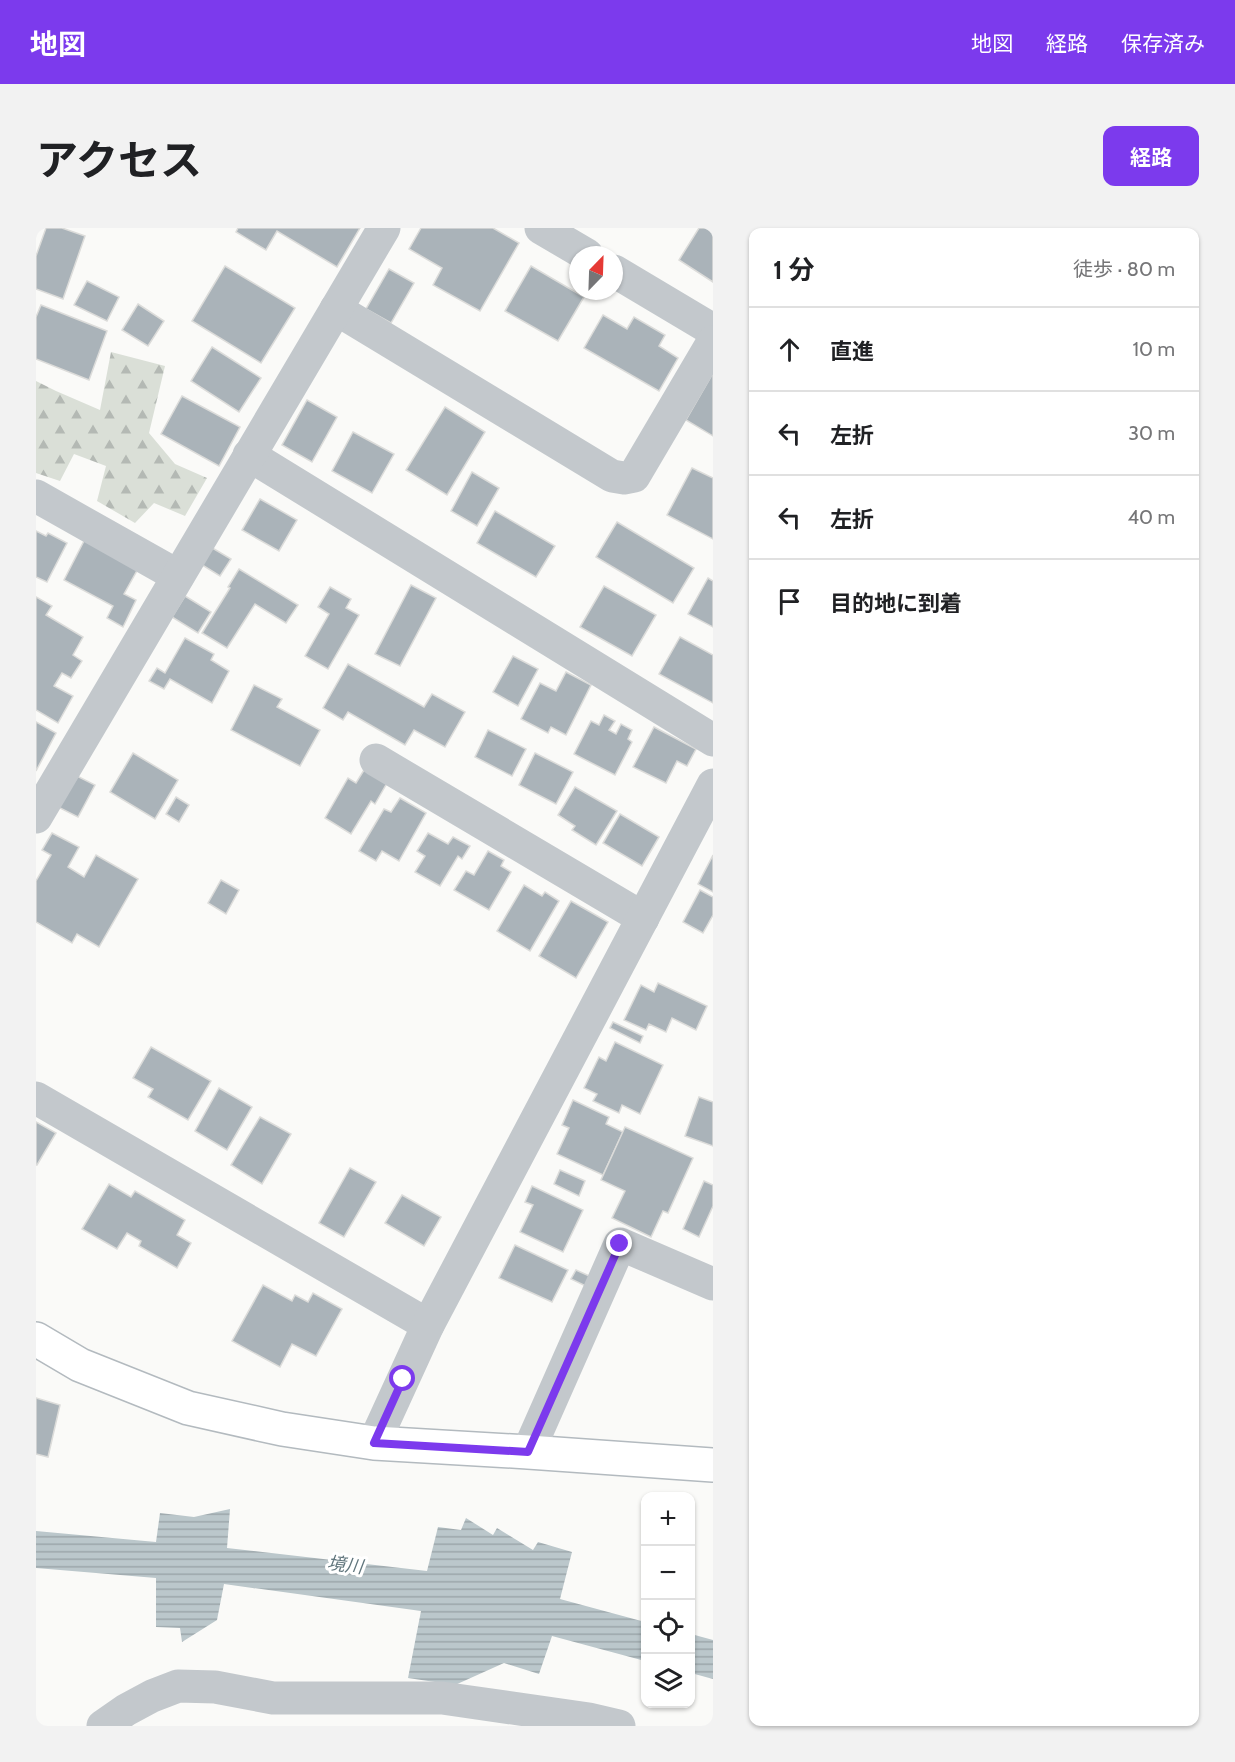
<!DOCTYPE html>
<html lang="ja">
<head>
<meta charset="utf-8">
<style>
  body { margin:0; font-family:Cabin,"Noto Sans JP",sans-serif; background:#f2f2f2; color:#202124 }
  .controls { position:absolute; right:18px; bottom:18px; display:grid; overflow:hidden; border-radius:12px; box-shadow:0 2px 4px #0004 }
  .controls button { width:54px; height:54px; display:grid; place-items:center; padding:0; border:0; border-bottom:2px solid #e0e0e0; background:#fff; color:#202124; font:30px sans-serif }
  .compass { position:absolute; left:533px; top:18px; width:54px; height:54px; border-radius:50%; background:#fff; box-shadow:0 2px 4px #0004; rotate:23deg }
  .stop { position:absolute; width:18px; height:18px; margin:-14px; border:4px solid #7c3aed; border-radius:50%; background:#fff }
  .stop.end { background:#7c3aed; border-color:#fff; box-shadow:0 2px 6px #0008 }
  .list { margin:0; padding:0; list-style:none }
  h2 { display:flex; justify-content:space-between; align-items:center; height:78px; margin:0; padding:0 24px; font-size:26px }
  h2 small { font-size:20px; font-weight:400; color:#757577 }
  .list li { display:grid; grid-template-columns:39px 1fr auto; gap:18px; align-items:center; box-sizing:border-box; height:84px; padding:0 24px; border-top:2px solid #e0e0e0 }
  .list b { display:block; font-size:22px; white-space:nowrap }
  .list em { font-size:20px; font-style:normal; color:#757577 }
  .icon { flex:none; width:33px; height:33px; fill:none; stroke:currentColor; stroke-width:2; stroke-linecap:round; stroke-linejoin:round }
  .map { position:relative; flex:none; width:677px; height:1498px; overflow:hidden; border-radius:12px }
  header { display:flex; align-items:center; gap:36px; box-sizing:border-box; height:84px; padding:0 30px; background:#7c3aed; color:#fff }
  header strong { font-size:28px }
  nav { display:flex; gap:33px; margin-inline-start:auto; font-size:21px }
  .intro { display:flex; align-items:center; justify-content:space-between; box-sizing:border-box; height:144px; padding:0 36px }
  h1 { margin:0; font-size:42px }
  .button { padding:15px 27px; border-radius:12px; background:#7c3aed; color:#fff; font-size:21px; font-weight:700 }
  main { display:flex; gap:36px; padding:0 36px }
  aside { flex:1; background:#fff; border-radius:12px; box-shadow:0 2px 4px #0004 }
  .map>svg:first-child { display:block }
  .forest { fill:url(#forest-firs) }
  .water { fill:url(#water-rules) }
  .building { fill:#aab3b9; stroke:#dcdcda; stroke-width:1.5 }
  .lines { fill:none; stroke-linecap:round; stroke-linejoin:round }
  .secondary-casing { stroke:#b3babf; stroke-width:36 }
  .street { stroke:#c3c8cc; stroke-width:33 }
  .secondary { stroke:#fff; stroke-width:33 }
  .route { stroke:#7c3aed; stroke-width:8 }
  .labels { text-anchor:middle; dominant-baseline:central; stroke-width:6; stroke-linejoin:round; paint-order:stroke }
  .water-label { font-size:18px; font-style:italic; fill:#60757c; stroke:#fff }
</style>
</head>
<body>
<header>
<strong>地図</strong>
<nav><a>地図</a><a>経路</a><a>保存済み</a></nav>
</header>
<div class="intro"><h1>アクセス</h1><a class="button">経路</a></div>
<main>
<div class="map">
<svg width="677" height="1498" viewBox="0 0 677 1498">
  <defs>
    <pattern id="forest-firs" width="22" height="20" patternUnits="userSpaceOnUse" patternTransform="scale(1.5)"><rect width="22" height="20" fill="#dadfd7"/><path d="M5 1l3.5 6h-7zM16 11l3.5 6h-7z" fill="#b4b9b4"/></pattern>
    <pattern id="water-rules" width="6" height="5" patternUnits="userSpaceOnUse" patternTransform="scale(1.5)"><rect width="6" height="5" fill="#bbc7cb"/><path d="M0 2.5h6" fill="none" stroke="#9ca6aa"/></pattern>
  </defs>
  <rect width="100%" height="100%" fill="#fafaf8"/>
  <path class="forest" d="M75,124L129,138L113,205L139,236L171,250L149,288L118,275L99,295L61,273L70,238L38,226L24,253L0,245V153L20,163L64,182Z"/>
  <g class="water">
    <path d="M194,1281L191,1320L391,1343L402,1299L425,1302L430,1290L457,1307L461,1300L497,1322L502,1314L536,1324L524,1371L609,1394V1433L516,1408L503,1446L468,1435L419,1457L372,1450L385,1383L188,1356L181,1392L146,1414L144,1400L120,1399V1350L0,1340V1303L120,1314L124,1285L158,1289Z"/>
    <path d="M655,1406L677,1412V1451L655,1445Z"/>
  </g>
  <g class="building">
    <path d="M10,0H26L49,8L27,71L0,61V28Z"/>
    <path d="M202,0H324L301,39L241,3L230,22L200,4Z"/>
    <path d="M385,0H457L483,15L444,83L397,57L406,40L373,21Z"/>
    <path d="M663,0H677V54L643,32Z"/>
    <path d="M189,38L259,80L225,135L156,93Z"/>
    <path d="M495,38L548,69L522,113L469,83Z"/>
    <path d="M353,41L378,55L355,95L330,81Z"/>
    <path d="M51,53L83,69L71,93L38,77Z"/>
    <path d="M102,76L128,93L112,118L86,102Z"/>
    <path d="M5,77L71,103L53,152L0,131V89Z"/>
    <path d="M567,87L591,101L598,89L629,107L623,118L642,130L623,163L548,120Z"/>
    <path d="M176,119L225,150L203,184L155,153Z"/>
    <path d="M677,145V208L650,192Z"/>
    <path d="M146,168L204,199L183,238L125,206Z"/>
    <path d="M271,172L301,189L276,234L246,217Z"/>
    <path d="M409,179L449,204L411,267L370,242Z"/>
    <path d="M317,204L358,226L336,265L296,243Z"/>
    <path d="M656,240L677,250V311L631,287Z"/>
    <path d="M436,244L463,260L441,298L415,283Z"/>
    <path d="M224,271L261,292L243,323L206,302Z"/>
    <path d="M459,283L519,318L500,349L441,315Z"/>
    <path d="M581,294L658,340L637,375L560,329Z"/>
    <path d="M0,303L10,308L12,305L31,315L11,354L0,349Z"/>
    <path d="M49,311L103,339L88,366L100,372L87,399L71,390L77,378L28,352Z"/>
    <path d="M173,318L195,331L184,348L163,335Z"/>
    <path d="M203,341L262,377L250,395L219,376L191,420L166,405L194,360L192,359Z"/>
    <path d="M672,350L677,353V399L652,386Z"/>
    <path d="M375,357L400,370L364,438L339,426Z"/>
    <path d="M568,358L620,387L596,428L544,399Z"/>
    <path d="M294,359L315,371L310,380L323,387L292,441L269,428L293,386L282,379Z"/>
    <path d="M149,368L175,384L162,405L136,389Z"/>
    <path d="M0,369L16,378L10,387L47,409L37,427L46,433L35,450L26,445L18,458L37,468L22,495L0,482Z"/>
    <path d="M644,409L677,427V475L623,446Z"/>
    <path d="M149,410L178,426L175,432L193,443L176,475L134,451L128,461L113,453L121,440L129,445Z"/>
    <path d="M477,428L502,441L482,478L457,464Z"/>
    <path d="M312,436L388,479L396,466L429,484L409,519L378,502L369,517L312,484L307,492L287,480Z"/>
    <path d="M530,444L555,457L530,507L515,499L512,505L485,491L504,455L520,463Z"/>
    <path d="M218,457L246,471L241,479L284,502L264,538L195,502Z"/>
    <path d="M568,487L579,493L573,502L580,506L585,496L596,502L592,511L596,514L579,547L538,526L555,493L563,497Z"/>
    <path d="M0,494L20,505L0,543Z"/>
    <path d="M618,499L660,521L651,538L641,533L630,555L597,539Z"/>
    <path d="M452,502L490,521L476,548L439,529Z"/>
    <path d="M97,525L142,552L119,591L74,564Z"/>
    <path d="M499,525L537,544L520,576L483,557Z"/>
    <path d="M328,542L351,555L339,576L335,573L315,606L289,590L312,550L320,555Z"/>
    <path d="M35,545L59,557L42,589L18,577Z"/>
    <path d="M539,559L581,583L560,617L536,602L539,598L522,587Z"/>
    <path d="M140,569L153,577L143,594L130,586Z"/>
    <path d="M364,570L390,585L363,633L346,623L340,633L323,623L348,581L355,584Z"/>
    <path d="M584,586L623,609L606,638L567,615Z"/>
    <path d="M16,605L43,619L32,639L48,649L60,627L102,651L63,719L41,706L36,715L0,694V653L15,627L6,622Z"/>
    <path d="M392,605L412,616L417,609L434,618L426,631L422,628L404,658L379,644L389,628L381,623Z"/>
    <path d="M452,623L468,632L465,638L475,644L453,682L418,662L430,643L438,647Z"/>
    <path d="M677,627V664L662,656Z"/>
    <path d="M185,652L203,662L190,686L172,675Z"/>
    <path d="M488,657L506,668L509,664L523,673L494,723L461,703Z"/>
    <path d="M664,662L677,669V687L667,705L647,694Z"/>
    <path d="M535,673L572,694L540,750L503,728Z"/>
    <path d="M622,755L671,778L660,802L636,790L630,804L613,796L610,802L588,792L605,757L618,764Z"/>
    <path d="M577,794L607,808L604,815L574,800Z"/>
    <path d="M579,814L627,837L604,886L586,877L583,885L557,873L561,866L548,860L563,829L570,833Z"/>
    <path d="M115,819L175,853L152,892L112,869L117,861L97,850Z"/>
    <path d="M183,860L216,879L191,922L159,903Z"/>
    <path d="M663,869L677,874V918L649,908Z"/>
    <path d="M537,872L573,889L570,896L587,904L567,947L521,926L533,900L526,897Z"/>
    <path d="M224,889L255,906L226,956L195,937Z"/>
    <path d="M0,894L20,905L1,937H0Z"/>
    <path d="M589,899L657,930L632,985L627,983L615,1009L576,990L589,963L565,952Z"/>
    <path d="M314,940L340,954L308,1009L283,995Z"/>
    <path d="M524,942L549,953L543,968L518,956Z"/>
    <path d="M668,953L677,957V978L663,1009L647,1001Z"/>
    <path d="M73,956L95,969L99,963L149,992L141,1007L155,1015L141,1040L103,1018L105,1013L91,1005L81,1021L46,1001Z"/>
    <path d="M496,958L547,982L527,1024L484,1004L497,977L489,974Z"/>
    <path d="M366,967L405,989L388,1018L349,995Z"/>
    <path d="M479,1017L532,1042L516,1074L463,1050Z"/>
    <path d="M540,1042L560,1051L556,1061L535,1051Z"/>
    <path d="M227,1057L256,1073L259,1067L272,1074L277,1065L306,1081L280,1128L256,1116L244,1139L196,1113Z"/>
    <path d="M0,1170L24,1177L12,1229L0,1226Z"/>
  </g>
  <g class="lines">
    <defs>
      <path id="secondary" d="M0,1111L44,1137L152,1180L246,1201L338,1215L492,1224L677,1237"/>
    </defs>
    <use href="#secondary" class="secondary-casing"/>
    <g class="street">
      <path d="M505,0L551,27"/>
      <path d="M578,43L677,102"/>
      <path d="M300,81L576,248L588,250L598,248L677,114"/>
      <path d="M213,227L677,512"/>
      <path d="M0,268L142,348"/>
      <path d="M340,532L607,690"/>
      <path d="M0,589L348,0"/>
      <path d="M0,870L392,1097"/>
      <path d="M338,1215L392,1097L677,557"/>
      <path d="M492,1224L584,1016L677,1056"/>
      <path d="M67,1498L90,1482L116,1468L142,1458L179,1459L237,1470H406L553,1491L583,1498"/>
    </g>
    <use href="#secondary" class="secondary"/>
  </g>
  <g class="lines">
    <path class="route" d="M367,1151L338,1215L492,1224L584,1016"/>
  </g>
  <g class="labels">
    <g class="water-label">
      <text transform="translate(309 1337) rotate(7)">境川</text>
    </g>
  </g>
</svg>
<div class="controls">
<button>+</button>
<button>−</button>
<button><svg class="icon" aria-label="locate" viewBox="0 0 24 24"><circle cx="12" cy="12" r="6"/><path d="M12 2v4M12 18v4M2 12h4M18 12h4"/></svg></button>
<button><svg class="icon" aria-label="layers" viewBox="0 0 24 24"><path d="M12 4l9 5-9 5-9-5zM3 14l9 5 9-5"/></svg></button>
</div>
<svg class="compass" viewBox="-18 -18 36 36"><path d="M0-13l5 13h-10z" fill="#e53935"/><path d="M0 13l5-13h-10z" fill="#757577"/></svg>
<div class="stop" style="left:367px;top:1151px"></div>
<div class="stop end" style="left:584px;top:1016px"></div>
</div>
<aside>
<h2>1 分<small>徒歩 · 80 m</small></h2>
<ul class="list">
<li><svg class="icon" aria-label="ahead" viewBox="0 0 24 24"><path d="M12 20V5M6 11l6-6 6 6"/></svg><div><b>直進</b></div><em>10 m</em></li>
<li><svg class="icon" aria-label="left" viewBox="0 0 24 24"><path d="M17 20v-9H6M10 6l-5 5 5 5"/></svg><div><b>左折</b></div><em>30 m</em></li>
<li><svg class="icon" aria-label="left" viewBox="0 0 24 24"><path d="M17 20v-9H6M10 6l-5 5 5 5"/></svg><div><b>左折</b></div><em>40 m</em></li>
<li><svg class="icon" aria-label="arrive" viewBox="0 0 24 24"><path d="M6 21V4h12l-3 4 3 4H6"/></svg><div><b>目的地に到着</b></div></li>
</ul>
</aside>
</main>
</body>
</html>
